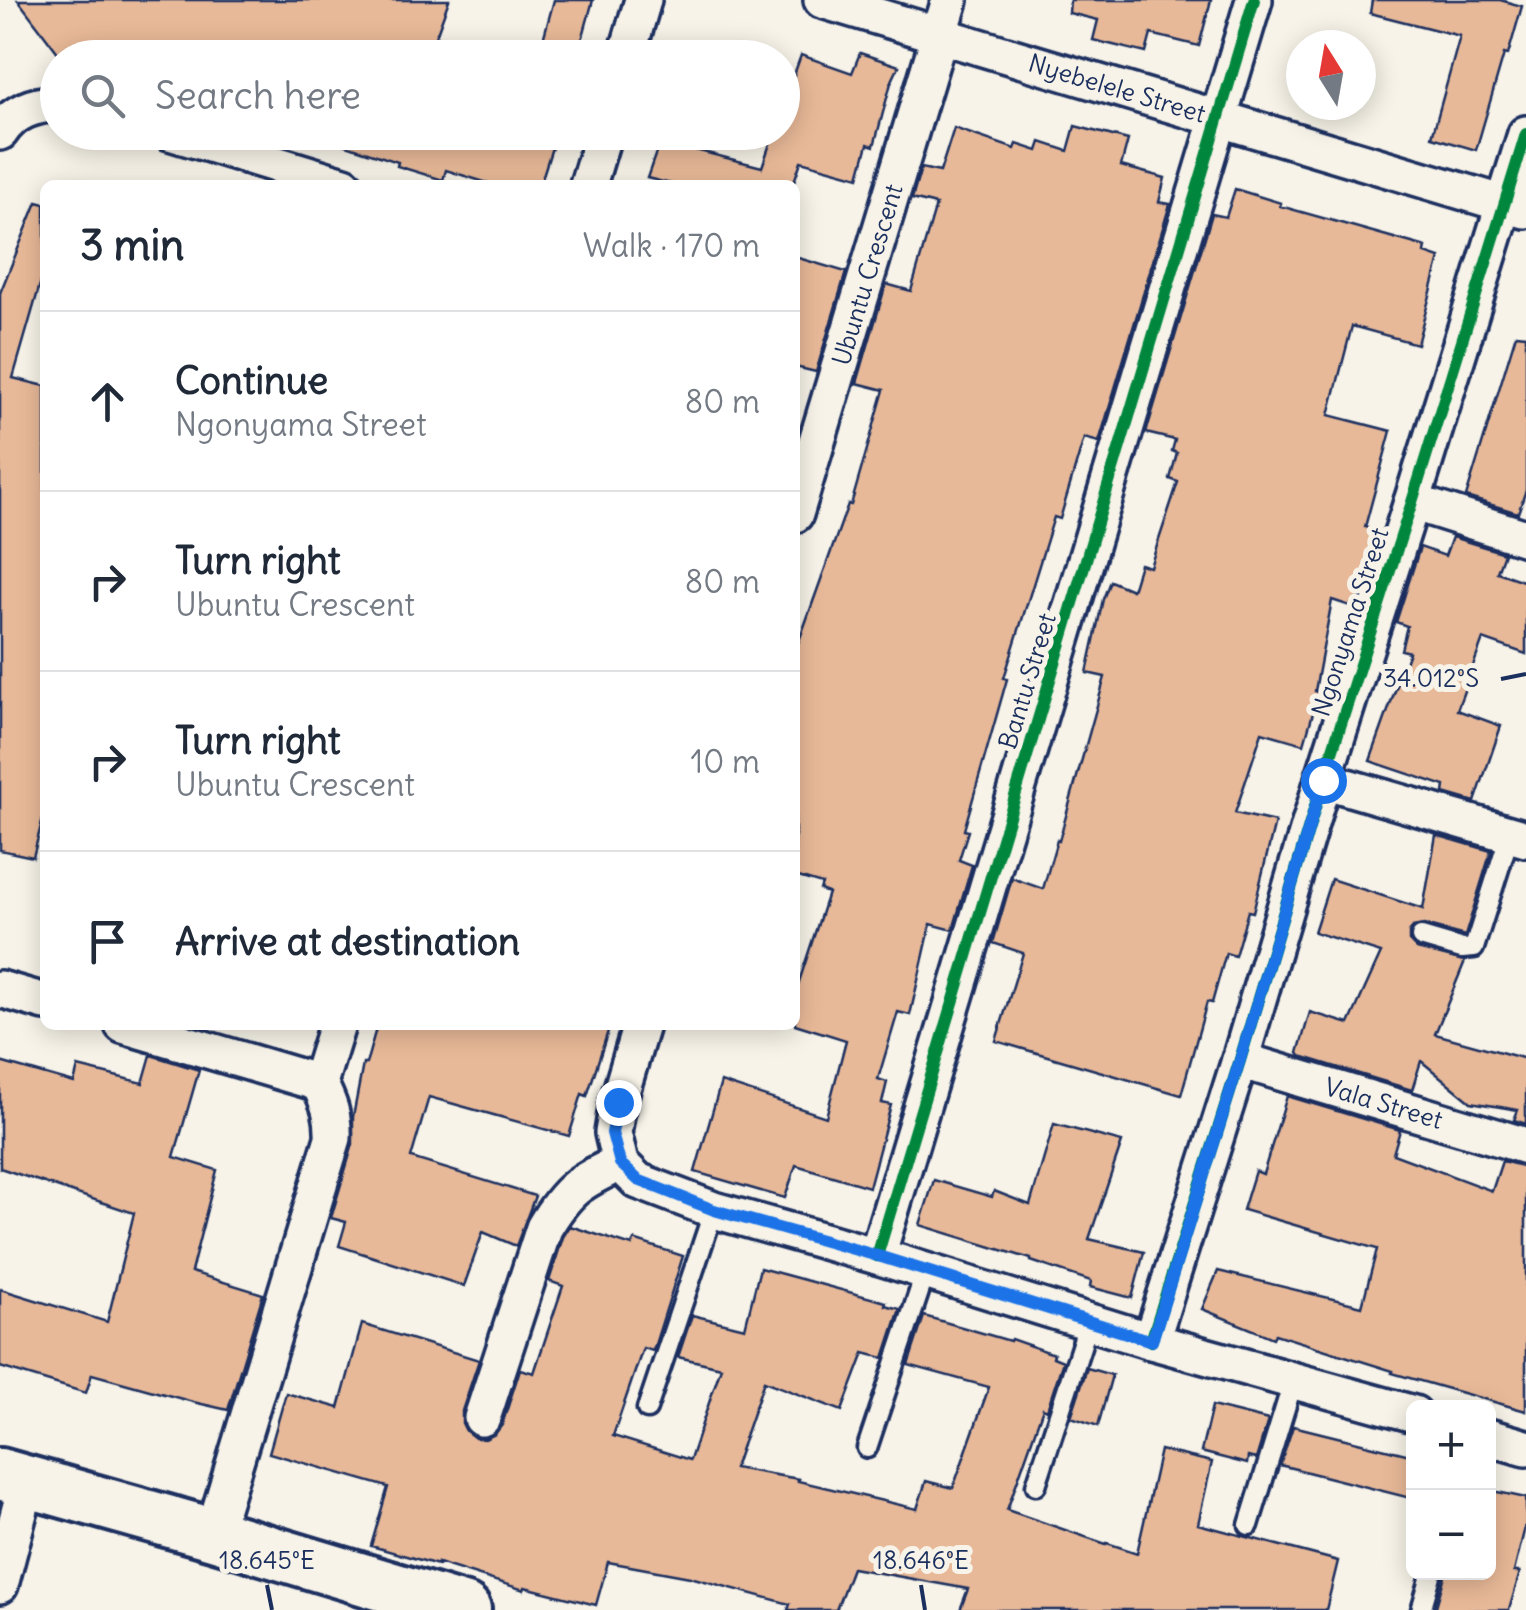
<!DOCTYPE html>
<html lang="en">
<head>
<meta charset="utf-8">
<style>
  body { margin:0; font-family:Delius,sans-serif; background:#f6f6f7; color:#1f2937 }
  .controls { position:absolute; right:30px; bottom:30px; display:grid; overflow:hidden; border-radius:15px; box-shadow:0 5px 25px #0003 }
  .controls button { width:90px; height:90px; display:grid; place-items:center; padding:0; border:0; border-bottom:2px solid #e0e1e3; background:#fff; color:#1f2937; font:50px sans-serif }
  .compass { position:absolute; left:1286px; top:30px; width:90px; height:90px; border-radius:50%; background:#fff; box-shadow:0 5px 25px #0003; rotate:349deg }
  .stop { position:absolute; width:30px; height:30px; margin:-22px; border:8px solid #1a73e8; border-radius:50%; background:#fff }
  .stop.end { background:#1a73e8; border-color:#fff; box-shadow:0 2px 10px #0008 }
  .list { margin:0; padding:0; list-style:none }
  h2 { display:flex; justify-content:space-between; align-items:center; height:130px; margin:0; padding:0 40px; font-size:42px }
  h2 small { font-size:32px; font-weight:400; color:#747a83 }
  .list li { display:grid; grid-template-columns:65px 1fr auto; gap:30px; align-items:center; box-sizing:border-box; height:180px; padding:0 40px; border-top:2px solid #e0e1e3 }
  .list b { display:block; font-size:38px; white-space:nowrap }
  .list p { margin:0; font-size:32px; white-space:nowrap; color:#747a83 }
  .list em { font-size:32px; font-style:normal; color:#747a83 }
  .icon { flex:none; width:55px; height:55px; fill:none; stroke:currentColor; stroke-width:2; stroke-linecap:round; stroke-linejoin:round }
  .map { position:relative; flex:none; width:1526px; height:1610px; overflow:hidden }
  .search { position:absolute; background:#fff; box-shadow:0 5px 25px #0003; left:40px; top:40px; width:760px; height:110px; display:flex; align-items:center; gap:25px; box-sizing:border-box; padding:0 35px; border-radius:55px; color:#747a83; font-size:38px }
  .panel { position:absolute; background:#fff; box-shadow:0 5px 25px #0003; left:40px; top:180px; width:760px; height:850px; border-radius:15px }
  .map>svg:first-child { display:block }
  .building { fill:#e8b998; stroke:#1b2f5e; stroke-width:2.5 }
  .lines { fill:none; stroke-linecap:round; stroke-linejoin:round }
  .lane-casing { stroke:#1b2f5e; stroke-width:25 }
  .street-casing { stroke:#1b2f5e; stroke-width:42 }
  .secondary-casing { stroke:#1b2f5e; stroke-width:58 }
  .lane { stroke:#f7f3e8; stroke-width:18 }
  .street { stroke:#f7f3e8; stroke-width:35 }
  .secondary { stroke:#f7f3e8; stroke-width:50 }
  .cycleway-casing { stroke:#f7f3e8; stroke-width:19 }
  .cycleway { stroke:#00873e; stroke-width:12 }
  .route { stroke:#1a73e8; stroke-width:12 }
  .ticks { fill:none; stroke:#1b2f5e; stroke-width:4 }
  .labels { text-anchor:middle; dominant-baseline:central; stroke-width:10; stroke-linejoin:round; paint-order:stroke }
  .street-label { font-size:25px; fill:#1b2f5e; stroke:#f7f3e8 }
  .ticks-label { font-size:25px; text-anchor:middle; fill:#1b2f5e; stroke:#f7f3e8; stroke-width:10; stroke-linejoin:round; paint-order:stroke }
</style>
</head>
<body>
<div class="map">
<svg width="1526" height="1610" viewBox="0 0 1526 1610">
  <rect width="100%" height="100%" fill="#f7f3e8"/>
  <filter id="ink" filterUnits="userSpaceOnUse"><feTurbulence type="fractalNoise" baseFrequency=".01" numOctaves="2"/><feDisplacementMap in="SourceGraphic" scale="20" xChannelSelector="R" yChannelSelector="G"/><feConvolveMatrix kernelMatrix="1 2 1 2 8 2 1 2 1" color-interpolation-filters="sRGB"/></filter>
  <g filter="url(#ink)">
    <g class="building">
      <path d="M18,0H449L428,58H62Z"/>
      <path d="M554,0H593L577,58H538Z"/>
      <path d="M1070,0H1211L1199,46L1151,34L1146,53L1093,40L1098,20L1069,13Z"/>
      <path d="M1372,0H1500L1522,6L1508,55L1504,54L1476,150L1432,137L1460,36L1370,13Z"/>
      <path d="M860,53L899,66L891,83L874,146L868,144L859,177L801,161L793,185H675L647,178L660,141L762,167L774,132H782V108L801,55L852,73Z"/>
      <path d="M1075,126L1128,140L1121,166L1165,178L1159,202L1170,204L1099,442L1084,438L1060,519L1054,517L1004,678L1007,679L964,830L968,831L959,860L972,865L953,930L931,924L910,1015L898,1012L878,1079L887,1082L882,1103L891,1105L869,1187L796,1165L785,1198L695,1172L721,1082L826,1117L846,1040L795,1024V994L828,893L820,890L822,884L795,876V652L848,504L851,505L884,390L857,383L886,284L911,291L936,205L912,199L921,168L940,172L954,128L1015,149L1017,144L1038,151L1041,142L1068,151Z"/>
      <path d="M332,132H557L540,185H494L446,170L443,180L397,166L398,162L331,140Z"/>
      <path d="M1235,189L1281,203L1280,206L1426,247L1425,253L1440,258L1417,344L1352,326L1329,415L1391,431L1365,527L1380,532L1356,608L1332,600L1315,691L1319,692L1304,744L1262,732L1235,813L1275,822L1253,912L1248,911L1235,956L1226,953L1212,1003L1207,1002L1181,1095L996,1041L1023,953L993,943L1012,878L1043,889L1057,840L1059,841L1105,677L1087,673L1103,599L1110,581L1132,590L1140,564L1150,567L1178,482L1170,479L1177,453L1172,451L1175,440L1146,433L1212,214L1226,217Z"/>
      <path d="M37,202L45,204V267L13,378L45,386V810L33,857L0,850V293Z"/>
      <path d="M795,257L846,272L816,372L795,367Z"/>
      <path d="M1516,334L1526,335V490L1518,513L1466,497Z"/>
      <path d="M1452,537L1504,553L1497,572L1526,582V654L1483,639L1457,710L1501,726L1475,802L1444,793L1445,786L1370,761L1409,652L1401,650L1407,626L1396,622L1420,547L1445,556Z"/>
      <path d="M1436,835L1491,851L1465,936L1424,925L1413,927L1409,933V941L1417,949L1465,961L1435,1034L1526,1059V1124L1514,1120L1518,1110L1471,1102L1421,1061L1412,1090L1300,1056L1298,1053L1310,1012L1349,1024L1381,953L1314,932L1331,879L1423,909Z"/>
      <path d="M377,1025H610L587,1096L582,1094L569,1136L429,1097L411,1158L535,1196L516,1246L483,1232L464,1286L339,1246L346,1222L331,1218L353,1144V1117L363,1064H366Z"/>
      <path d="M151,1055L199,1070L174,1157L217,1170L191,1272L263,1294L228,1410L193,1402L92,1374L86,1393L0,1367V1289L107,1322L134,1213L0,1168V1062L74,1083L78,1067L143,1083Z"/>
      <path d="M1287,1096L1400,1130L1393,1154L1492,1191L1502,1161L1526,1167V1411L1392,1373L1393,1371L1275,1334L1273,1338L1202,1309L1218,1271L1362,1306L1377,1249L1243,1210L1255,1171L1263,1174Z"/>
      <path d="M1054,1124L1122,1142L1089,1239L1144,1252L1132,1298L1090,1287L1091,1281L1031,1261V1259L920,1225L934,1180L992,1197L994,1191L1030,1205Z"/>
      <path d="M570,1226L632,1246L634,1240L683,1256L653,1351L643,1348L613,1436L690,1460L721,1367L678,1357L692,1315L745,1328L760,1268L786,1275L886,1302L885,1305L900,1309L884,1358L864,1353L842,1411L764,1381L734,1468L799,1479L798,1481L917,1509L926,1481L953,1488L989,1387L908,1365L924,1316L1010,1341L1011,1339L1054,1354L1053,1357L1063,1361L1047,1410L1043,1408L1007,1510L1106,1544L1107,1543L1137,1553L1160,1450L1212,1462L1198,1524L1338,1561L1326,1610H960L968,1589L852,1568L836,1610H788L790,1604L690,1577L608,1562L596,1605L525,1587L524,1590L438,1563V1565L371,1546L388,1487L269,1453L286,1393L339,1408L362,1324L479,1360L462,1411V1423L466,1431L475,1438L485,1439L495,1434L502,1425L520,1369L534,1373L563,1286L549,1281L563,1237Z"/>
      <path d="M1087,1368L1112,1375L1098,1426L1071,1417Z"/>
      <path d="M1212,1406L1268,1420L1256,1459L1248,1457L1247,1464L1201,1452Z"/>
      <path d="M1293,1426L1414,1456V1499L1280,1465Z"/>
      <path d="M1488,1490L1526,1498V1523L1514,1572H1520L1509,1610H1435L1446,1572H1488Z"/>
    </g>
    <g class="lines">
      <defs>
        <g id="lane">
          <path d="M1421,937L1462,949L1474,948L1510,834"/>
          <path d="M647,1409L714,1210"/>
          <path d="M867,1448L926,1271"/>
          <path d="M1036,1485L1089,1322"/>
          <path d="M1249,1525L1294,1379"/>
          <path d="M1421,1610L1432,1572"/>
        </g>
        <g id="street">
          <path id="s1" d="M822,0L1525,210"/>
          <path d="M626,58L643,0"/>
          <path d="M0,132C14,111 33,105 58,103"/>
          <path d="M170,132L344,185"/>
          <path d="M588,185L604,132"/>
          <path d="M1412,502L1526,538"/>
          <path id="s2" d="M795,514L950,0"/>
          <path d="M1323,780L1526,839"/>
          <path d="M0,989L45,1002"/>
          <path d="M123,1025L319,1083"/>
          <path d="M641,1025L618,1102L613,1133L620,1163L638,1181L714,1210L877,1256L1151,1341L1414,1414"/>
          <path id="s3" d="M1240,1060L1526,1146"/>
          <path d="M319,1083L337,1025"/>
          <path d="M877,1256L1254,0"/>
          <path d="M1151,1341L1240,1060L1323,780L1412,502L1526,134"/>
          <path d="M482,1418L544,1228C567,1189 580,1181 620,1163"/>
          <path d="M1488,1437L1526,1448"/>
          <path d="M213,1534L333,1138C334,1116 329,1103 319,1083"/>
          <path d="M0,1585L27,1482"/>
        </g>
        <path id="secondary" d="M0,1474L213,1534L465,1610"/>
      </defs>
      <use href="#lane" class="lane-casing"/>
      <use href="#street" class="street-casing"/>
      <use href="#secondary" class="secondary-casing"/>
      <use href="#lane" class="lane"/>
      <use href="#street" class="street"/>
      <use href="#secondary" class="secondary"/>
      <defs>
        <g id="cycleway">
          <path d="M877,1256L1254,0"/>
          <path d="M1151,1341L1240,1060L1323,780L1412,502L1526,134"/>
        </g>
      </defs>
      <use href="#cycleway" class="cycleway-casing"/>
      <use href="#cycleway" class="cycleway"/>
    </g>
  </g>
  <g class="lines" filter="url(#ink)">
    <path class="route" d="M618,1102L612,1133L620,1163L638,1180L714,1210L878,1256L1152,1341L1240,1060L1323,780"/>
  </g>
  <path class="ticks" d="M1501,679L1526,674M267,1585L272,1610M921,1585L925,1610"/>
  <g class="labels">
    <g class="street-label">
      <text stroke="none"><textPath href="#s1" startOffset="308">Nyebelele Street</textPath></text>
      <text stroke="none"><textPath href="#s2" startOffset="250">Ubuntu Crescent</textPath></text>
      <text transform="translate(1350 622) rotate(-72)">Ngonyama Street</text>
      <text transform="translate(1027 681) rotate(-73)">Bantu Street</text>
      <text stroke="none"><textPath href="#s3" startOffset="150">Vala Street</textPath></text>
    </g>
  </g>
  <g class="ticks-label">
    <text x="1431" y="687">34.012°S</text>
    <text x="267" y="1569">18.645°E</text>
    <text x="921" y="1569">18.646°E</text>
  </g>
</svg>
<div class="controls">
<button>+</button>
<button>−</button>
</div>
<svg class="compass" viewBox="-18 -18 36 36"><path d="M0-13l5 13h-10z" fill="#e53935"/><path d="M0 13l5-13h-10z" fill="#747a83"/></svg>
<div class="stop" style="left:1323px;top:780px"></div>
<div class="stop end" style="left:618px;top:1102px"></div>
<div class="search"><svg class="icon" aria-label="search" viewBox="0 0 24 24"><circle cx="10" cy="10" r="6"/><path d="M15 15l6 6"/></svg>Search here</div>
<section class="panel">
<h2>3 min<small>Walk · 170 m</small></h2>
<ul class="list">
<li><svg class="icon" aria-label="ahead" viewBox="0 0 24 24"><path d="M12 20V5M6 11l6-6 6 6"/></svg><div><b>Continue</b><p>Ngonyama Street</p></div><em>80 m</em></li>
<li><svg class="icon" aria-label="right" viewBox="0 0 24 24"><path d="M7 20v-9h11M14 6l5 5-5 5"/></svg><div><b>Turn right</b><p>Ubuntu Crescent</p></div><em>80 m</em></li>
<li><svg class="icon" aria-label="right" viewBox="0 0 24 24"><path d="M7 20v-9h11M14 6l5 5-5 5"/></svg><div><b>Turn right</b><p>Ubuntu Crescent</p></div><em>10 m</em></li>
<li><svg class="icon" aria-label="arrive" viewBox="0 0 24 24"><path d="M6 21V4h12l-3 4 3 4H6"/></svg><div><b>Arrive at destination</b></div></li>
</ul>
</section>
</div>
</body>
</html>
